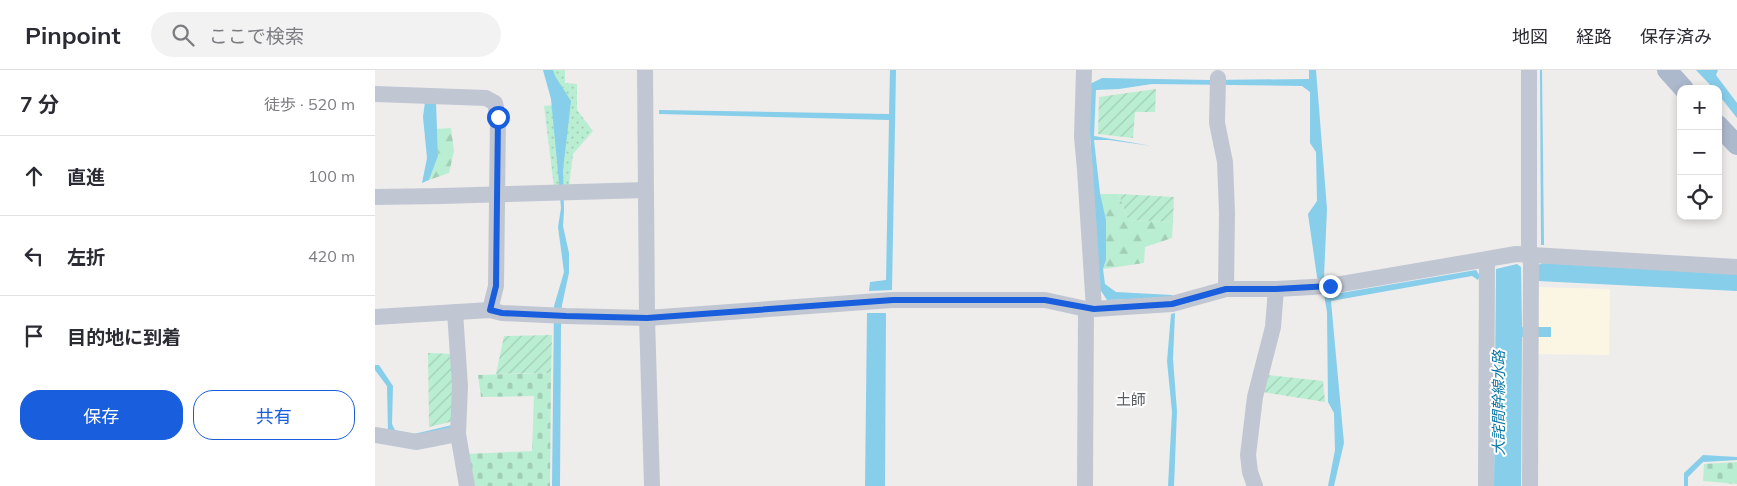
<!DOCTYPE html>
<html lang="ja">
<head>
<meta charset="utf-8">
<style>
  body { margin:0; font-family:Mulish,"Noto Sans JP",sans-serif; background:#f2f2f3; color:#2b2b33 }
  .controls { position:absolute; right:15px; top:15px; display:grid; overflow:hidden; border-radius:10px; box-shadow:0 2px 8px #0003 }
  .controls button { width:45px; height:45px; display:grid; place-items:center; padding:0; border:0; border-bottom:1px solid #e1e1e2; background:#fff; color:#2b2b33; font:25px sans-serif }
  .stop { position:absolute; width:15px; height:15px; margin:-11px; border:4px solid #195edc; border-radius:50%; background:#fff }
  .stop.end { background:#195edc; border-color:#fff; box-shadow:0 1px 5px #0008 }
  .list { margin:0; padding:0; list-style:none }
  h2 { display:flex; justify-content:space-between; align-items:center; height:65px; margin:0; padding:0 20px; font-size:21px }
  h2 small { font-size:16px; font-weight:400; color:#7c7c81 }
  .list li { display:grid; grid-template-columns:32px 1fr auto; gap:15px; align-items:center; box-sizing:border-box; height:80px; padding:0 20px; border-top:1px solid #e1e1e2 }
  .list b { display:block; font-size:19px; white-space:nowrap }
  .list em { font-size:16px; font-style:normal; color:#7c7c81 }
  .actions { display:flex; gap:10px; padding:15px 20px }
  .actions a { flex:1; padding:11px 0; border:1px solid #195edc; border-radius:20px; text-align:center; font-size:18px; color:#195edc }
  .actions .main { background:#195edc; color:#fff }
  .icon { flex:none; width:28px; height:28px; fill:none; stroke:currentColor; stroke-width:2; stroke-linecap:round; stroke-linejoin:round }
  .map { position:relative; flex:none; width:1362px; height:416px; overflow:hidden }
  header { display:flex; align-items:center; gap:30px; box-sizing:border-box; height:70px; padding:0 25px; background:#fff; border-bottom:1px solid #e1e1e2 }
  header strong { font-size:24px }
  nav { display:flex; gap:28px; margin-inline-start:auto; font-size:18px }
  .search { width:350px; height:45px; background:#f2f2f3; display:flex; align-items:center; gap:12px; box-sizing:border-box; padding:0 18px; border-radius:28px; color:#7c7c81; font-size:19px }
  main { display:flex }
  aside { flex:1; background:#fff }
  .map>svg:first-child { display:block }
  .commercial { fill:#fbf6e4 }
  .grass { fill:url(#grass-dots) }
  .forest { fill:url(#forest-firs) }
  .cemetery { fill:url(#cemetery-stones) }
  .garden { fill:url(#garden-furrows) }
  .water { fill:#87ceeb }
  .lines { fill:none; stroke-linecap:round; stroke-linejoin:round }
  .minor { stroke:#c0c7d2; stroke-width:16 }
  .major { stroke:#acb9cc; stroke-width:20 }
  .route { stroke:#195edc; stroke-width:6 }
  .labels { text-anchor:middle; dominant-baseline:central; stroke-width:4; stroke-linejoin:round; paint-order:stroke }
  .neighbourhood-label { font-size:15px; fill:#595c61; stroke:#fff }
  .water-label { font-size:15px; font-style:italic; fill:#0c79a5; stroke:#fff }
</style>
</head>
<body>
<header>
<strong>Pinpoint</strong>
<div class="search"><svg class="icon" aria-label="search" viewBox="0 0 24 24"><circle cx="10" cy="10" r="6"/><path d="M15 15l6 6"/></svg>ここで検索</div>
<nav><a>地図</a><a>経路</a><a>保存済み</a></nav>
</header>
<main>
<aside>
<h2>7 分<small>徒歩 · 520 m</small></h2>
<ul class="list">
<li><svg class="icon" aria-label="ahead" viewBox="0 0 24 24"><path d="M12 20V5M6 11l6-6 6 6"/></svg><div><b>直進</b></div><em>100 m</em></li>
<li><svg class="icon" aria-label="left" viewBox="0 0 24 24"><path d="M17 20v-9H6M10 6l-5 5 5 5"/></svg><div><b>左折</b></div><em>420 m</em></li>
<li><svg class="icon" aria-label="arrive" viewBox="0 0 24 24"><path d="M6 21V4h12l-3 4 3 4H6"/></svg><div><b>目的地に到着</b></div></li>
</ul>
<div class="actions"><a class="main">保存</a><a>共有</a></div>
</aside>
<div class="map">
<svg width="1362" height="416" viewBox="0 0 1362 416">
  <defs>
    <pattern id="grass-dots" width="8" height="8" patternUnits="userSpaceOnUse" patternTransform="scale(1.25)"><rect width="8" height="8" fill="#baeed2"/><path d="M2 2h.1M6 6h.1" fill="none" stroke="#a1ceb7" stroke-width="1.8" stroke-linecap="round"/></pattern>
    <pattern id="forest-firs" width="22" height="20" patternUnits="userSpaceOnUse" patternTransform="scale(1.25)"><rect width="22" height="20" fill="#baeed2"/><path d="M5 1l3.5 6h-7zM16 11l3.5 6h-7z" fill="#a1ceb7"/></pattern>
    <pattern id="cemetery-stones" width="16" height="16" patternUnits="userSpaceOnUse" patternTransform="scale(1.25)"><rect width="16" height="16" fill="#baeed2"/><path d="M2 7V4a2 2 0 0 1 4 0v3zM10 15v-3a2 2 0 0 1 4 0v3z" fill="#a1ceb7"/></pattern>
    <pattern id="garden-furrows" width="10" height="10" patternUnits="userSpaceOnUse" patternTransform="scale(1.25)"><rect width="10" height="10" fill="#baeed2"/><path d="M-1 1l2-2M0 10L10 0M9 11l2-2" fill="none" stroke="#a1ceb7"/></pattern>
  </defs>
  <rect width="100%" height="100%" fill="#efecec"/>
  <path class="commercial" d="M1161,217L1235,219L1234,285L1158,284Z"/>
  <path class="grass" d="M170,0H190V13L202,14V40L218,61L198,84L194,116L179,117L169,36L180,35Z"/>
  <g class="forest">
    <path d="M76,58L79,81L74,103L54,110L63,86L62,59Z"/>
    <path d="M725,124H744L753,150L798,152L797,168L770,177L769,193L728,199L731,190Z"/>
  </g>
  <g class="cemetery">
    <path d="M176,303L175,416H96L91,384L157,381L159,326L106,327L103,305Z"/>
    <path d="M1362,392V414L1328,411L1329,394Z"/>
  </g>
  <g class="garden">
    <path d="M781,19L780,42H760L758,68L723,64L724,27Z"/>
    <path d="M744,124L799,127L798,152L753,150Z"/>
    <path d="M177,265L176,303L121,304L129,266Z"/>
    <path d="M53,283L80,284L79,351L54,357Z"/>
    <path d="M892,305L948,311L950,332L888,322Z"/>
  </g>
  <g class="water">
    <path d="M168,0H178L180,6L196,31L188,100L189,141L188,156L194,183V203L187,235L186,257L185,416H177L179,236L189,202L183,157L186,138L183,102L176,29Z"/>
    <path d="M515,0H521L517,220L494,221L495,212L511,210L514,50L284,44V40L514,44Z"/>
    <path d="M934,0H941L952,139L949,207L954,225L1101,200L1105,206L1103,210L1097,206L956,231L969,373L959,416H953L960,380L959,343L953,332L952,242L949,225L942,207L933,144L942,131L941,82L935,73V22L927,16L777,14L744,19L721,20L719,66L777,76L734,70H719L725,123L731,150V190L728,199L730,214L741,222L797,225L799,228L732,230L724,218L715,64V14L727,8L835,10L934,9Z"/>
    <path d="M1165,0H1167L1169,175H1166Z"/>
    <path d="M1321,0H1343L1341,5L1362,33V48L1343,24V19H1339Z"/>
    <path d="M50,32H61L63,86L54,110L47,113L52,88L48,47Z"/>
    <path d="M1168,193L1362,202V221L1163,211V195Z"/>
    <path d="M1142,194L1146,197L1147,257H1176V267H1147L1146,416H1119L1121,199Z"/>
    <path d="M492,243H511L510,416H490Z"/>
    <path d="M800,243L798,289L802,341L799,416H793L797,342L792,291L796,244Z"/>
    <path d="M0,295H4L18,316L17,354L20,360L39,364L77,355L78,360L39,367L13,362L12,316L0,300Z"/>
    <path d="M1328,385L1362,387V390L1328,392L1313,407V416H1309V403Z"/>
  </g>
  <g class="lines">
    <g class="minor">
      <path d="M270,0L272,248L277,416"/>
      <path d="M709,0L707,67L710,100L719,239"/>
      <path d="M1154,0V184L1156,194L1155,416"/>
      <path d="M843,8L842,53L850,92L852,143L851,219"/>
      <path d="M0,24L111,28L120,33L123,47L121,216L115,240"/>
      <path d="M0,127L66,126L271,120"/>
      <path d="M80,242L85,316L83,364L92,416"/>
      <path d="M0,247L115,240L127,243L191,246L272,248L517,230H670L711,239H719L797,234L851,219H901L955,216L1141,184L1362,197"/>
      <path d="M0,365L42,372L83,364"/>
      <path d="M710,416L711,239"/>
      <path d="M880,416L875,402L873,385L880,327L898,257L901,219"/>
      <path d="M1111,416L1112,190"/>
    </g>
    <g class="major">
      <path d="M1292,0L1309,19"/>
      <path d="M1343,55L1362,75"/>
    </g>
  </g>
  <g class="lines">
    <path class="route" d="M123,47L121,216L115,240L127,243L191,246L272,248L518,230H670L719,239L797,234L851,219H901L955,216"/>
  </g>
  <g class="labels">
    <g class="neighbourhood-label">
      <text x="756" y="329">土師</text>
    </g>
    <g class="water-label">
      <text transform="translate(1123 333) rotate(-90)">大詫間幹線水路</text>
    </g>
  </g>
</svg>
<div class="controls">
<button>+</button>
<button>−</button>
<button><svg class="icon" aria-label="locate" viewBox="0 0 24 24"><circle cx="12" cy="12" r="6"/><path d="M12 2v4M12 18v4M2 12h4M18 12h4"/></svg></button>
</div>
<div class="stop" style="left:123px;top:47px"></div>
<div class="stop end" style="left:955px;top:216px"></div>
</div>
</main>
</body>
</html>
